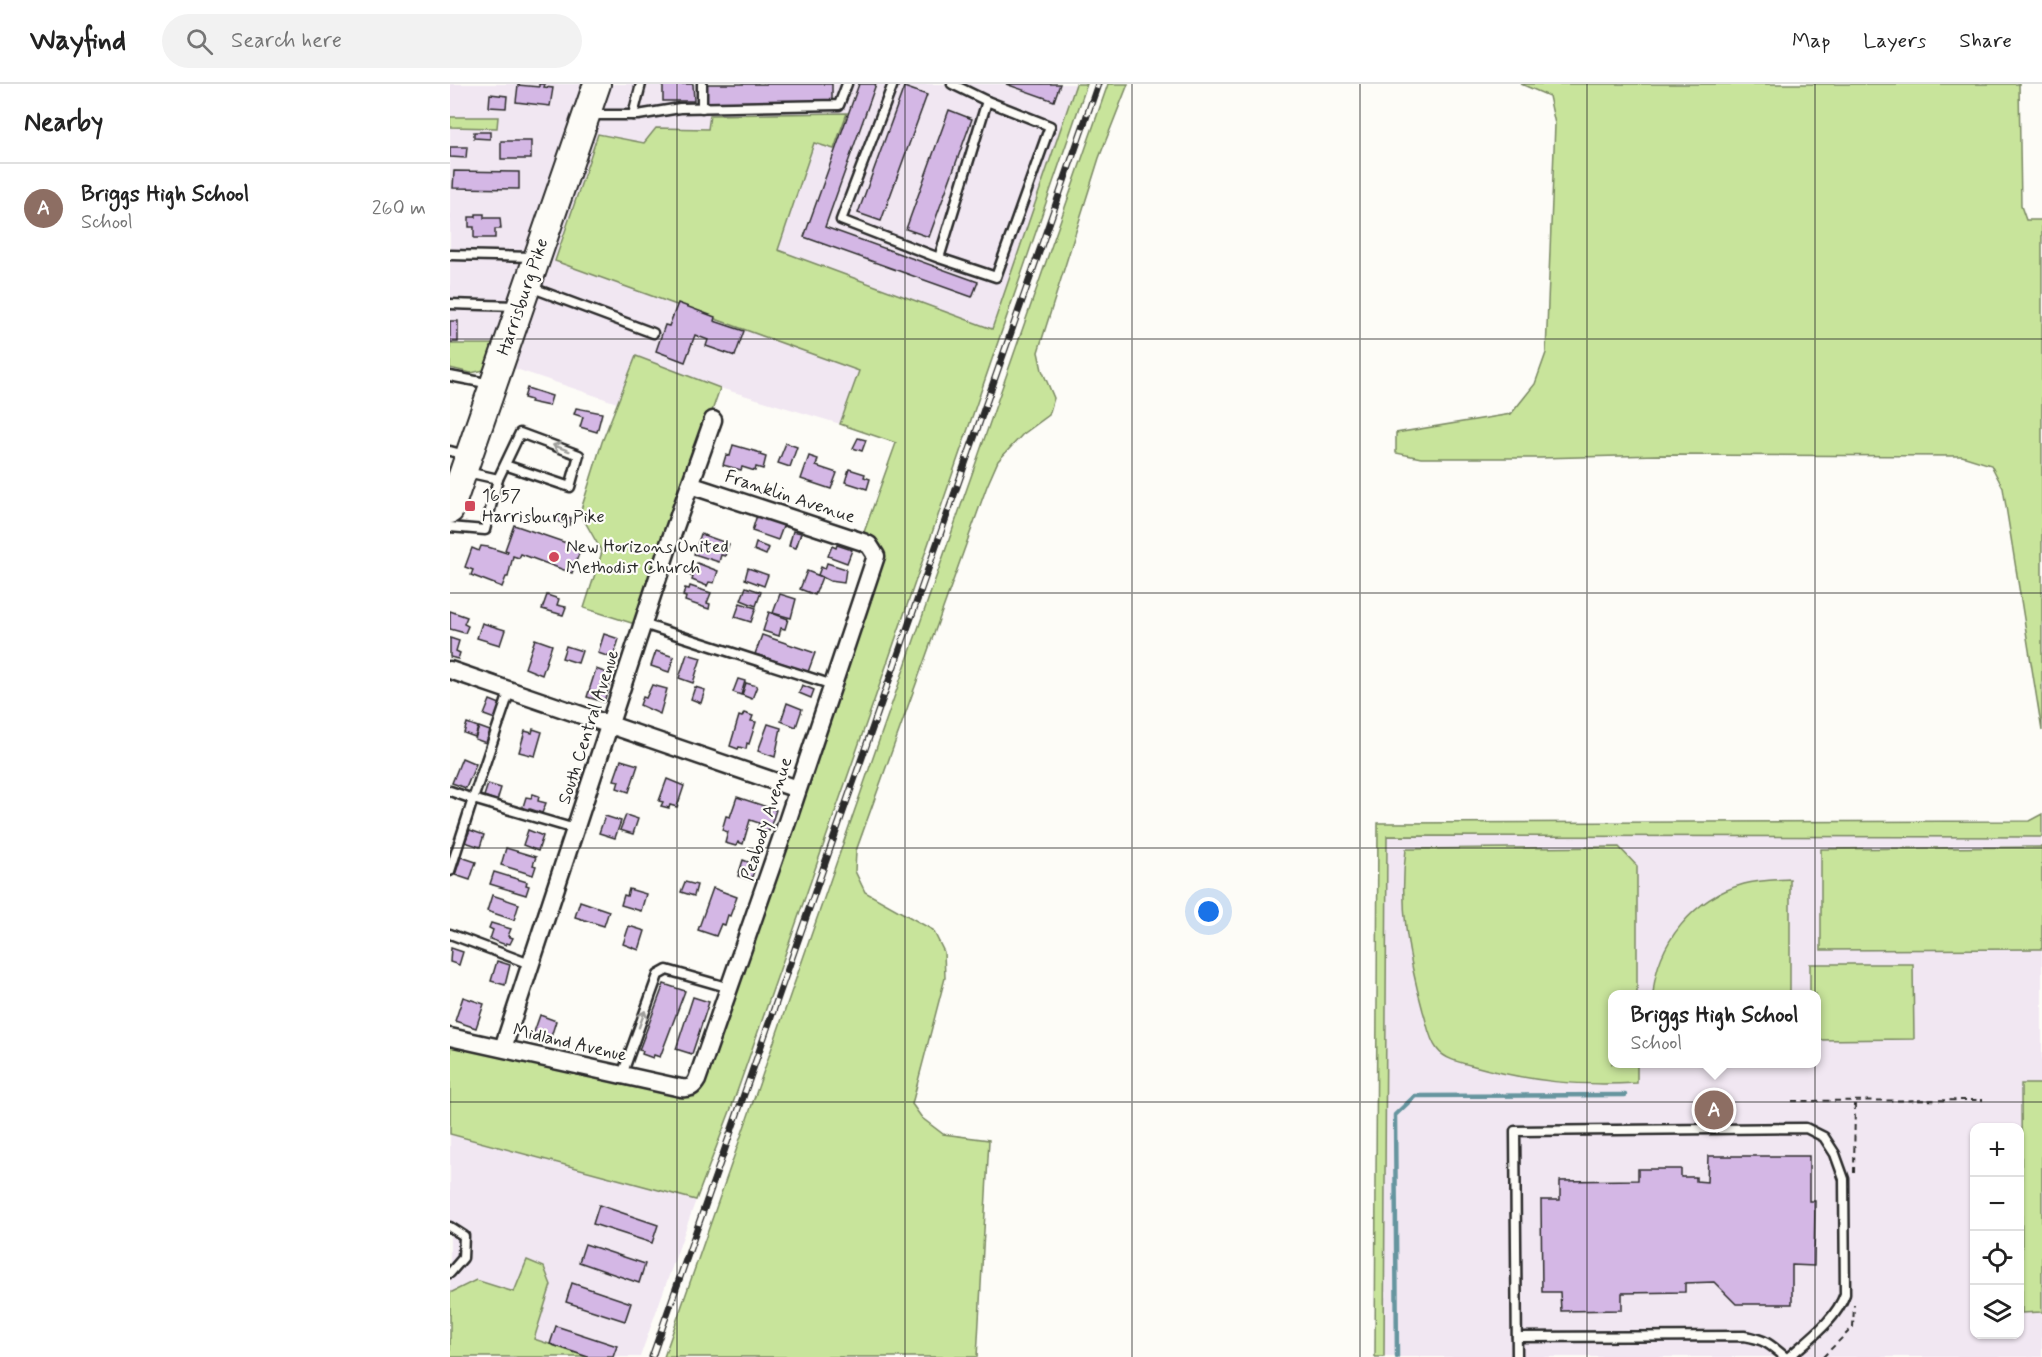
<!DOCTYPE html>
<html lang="en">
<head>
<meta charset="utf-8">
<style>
  body { margin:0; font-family:Mynerve,sans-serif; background:#f2f2f2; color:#222 }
  .controls { position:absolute; right:18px; bottom:18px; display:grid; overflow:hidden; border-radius:12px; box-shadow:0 2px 4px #0004 }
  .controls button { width:54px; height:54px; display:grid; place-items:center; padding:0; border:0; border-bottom:2px solid #e0e0e0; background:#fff; color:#222; font:30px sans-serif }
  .you { position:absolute; left:759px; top:828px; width:21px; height:21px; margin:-15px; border:4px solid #fff; border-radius:50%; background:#1a73e8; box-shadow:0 0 0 9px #1a73e833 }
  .badge { display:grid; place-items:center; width:39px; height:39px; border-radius:50%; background:#d1495b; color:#fff; font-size:20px; font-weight:700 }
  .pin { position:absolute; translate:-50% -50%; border:3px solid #fff; box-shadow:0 2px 6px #0006 }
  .popup { position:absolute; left:1158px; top:906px; width:213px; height:78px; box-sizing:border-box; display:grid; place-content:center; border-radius:12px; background:#fff; filter:drop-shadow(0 2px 4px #0005); font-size:20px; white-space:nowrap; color:#767676 }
  .popup b { font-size:22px; color:#222 }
  .popup::after { content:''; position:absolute; left:50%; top:100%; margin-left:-12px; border:12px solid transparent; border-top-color:#fff }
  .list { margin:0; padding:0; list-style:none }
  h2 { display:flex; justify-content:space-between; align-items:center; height:78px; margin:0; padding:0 24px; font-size:26px }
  h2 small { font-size:20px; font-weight:400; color:#767676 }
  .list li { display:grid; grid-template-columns:39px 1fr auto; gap:18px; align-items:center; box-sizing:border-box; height:90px; padding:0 24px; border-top:2px solid #e0e0e0 }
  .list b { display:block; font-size:22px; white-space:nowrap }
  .list p { margin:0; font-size:20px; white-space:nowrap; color:#767676 }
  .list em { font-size:20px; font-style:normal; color:#767676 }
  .icon { flex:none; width:33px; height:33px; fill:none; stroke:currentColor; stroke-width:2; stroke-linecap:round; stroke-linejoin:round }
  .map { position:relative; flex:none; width:1592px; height:1273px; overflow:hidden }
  header { display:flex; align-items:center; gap:36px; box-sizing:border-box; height:84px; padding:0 30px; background:#fff; border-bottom:2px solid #e0e0e0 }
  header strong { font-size:28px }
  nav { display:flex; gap:33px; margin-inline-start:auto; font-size:21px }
  .search { width:420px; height:54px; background:#f2f2f2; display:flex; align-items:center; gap:15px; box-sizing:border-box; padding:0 21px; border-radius:33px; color:#767676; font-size:22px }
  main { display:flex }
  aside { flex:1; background:#fff }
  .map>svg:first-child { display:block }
  .built { fill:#f1e7f2; fill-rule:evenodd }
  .green { fill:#c8e49b; stroke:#7a8863; stroke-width:1.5 }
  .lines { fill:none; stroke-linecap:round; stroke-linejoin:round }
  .stream { stroke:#66959f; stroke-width:4.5 }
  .building { fill:#d4b7e5; stroke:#2b2b2b; stroke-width:1.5 }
  .service-casing { stroke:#2b2b2b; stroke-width:13 }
  .minor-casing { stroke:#2b2b2b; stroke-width:21 }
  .primary-casing { stroke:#2b2b2b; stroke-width:30 }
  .path { stroke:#2b2b2b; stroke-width:2; stroke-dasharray:6 4.5; stroke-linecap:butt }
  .service { stroke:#fdfcf7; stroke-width:8 }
  .minor { stroke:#fdfcf7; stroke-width:16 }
  .primary { stroke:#fdfcf7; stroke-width:26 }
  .rail-casing { stroke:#2b2b2b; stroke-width:7 }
  .rail { stroke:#fdfcf7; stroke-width:4.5; stroke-dasharray:14; stroke-linecap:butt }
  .oneway { stroke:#9e9e9b }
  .grid { fill:none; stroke:#2b2b2b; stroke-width:1.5; stroke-opacity:0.55 }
  .poi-dot { fill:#d1495b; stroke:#fdfcf7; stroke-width:2 }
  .labels { text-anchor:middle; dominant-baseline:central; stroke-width:4.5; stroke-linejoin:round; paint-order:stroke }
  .street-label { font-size:18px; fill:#2b2b2b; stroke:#fdfcf7 }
  .poi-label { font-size:18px; fill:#2b2b2b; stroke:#fdfcf7; text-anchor:start }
</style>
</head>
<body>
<header>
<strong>Wayfind</strong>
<div class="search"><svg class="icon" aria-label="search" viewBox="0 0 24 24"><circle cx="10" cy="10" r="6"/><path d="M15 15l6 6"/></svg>Search here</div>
<nav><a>Map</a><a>Layers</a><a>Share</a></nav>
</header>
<main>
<aside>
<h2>Nearby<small></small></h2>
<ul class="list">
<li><span class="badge" style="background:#8d6e63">A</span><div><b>Briggs High School</b><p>School</p></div><em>260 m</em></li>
</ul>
</aside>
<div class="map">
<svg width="1592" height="1273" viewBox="0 0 1592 1273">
  <rect width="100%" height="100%" fill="#fdfcf7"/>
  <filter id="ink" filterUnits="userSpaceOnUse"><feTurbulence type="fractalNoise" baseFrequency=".0167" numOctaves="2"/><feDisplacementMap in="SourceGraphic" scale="12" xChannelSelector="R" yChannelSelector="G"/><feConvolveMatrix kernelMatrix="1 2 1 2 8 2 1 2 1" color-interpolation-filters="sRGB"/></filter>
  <g filter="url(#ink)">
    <g class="built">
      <path d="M0,0H626L542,245L328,166L364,59L384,64L397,29L261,31L258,45L206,44L105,177L409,287L390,340L270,304L186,272L167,319L39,276L43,260H0V43L46,44L48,34L0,33Z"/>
      <path d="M936,752L1592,753V1273H934ZM1162,910H1366V980H1162ZM1524,1044H1570V1250H1524Z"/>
      <path d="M0,1050L246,1116L190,1273H138L84,1255L101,1201L77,1177L64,1208L26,1196L0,1209Z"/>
    </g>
    <g class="green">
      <path d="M626,0H637L432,594L282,1022L246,1116L0,1050V961L244,1013L250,1008L428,486L413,451L446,359L390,340L409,287L105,177L148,50L194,59L206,44L258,45L260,31L397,29L384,65L364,59L328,166L542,245Z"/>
      <path d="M658,0H678L649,74L588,268L592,286L604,314L599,331L572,351L548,377L537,402L406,767L405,787L415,808L483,846L494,868L495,894L462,1020L472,1034L493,1050L539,1056L527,1273H214Z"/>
      <path d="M1071,0H1569L1571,122L1576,136H1592V647L1553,404L1541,381L1512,372L1208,371L1090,374H971L946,369V349L1061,330L1085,300L1096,269L1105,40L1099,12Z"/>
      <path d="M0,33H48L47,44L0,43Z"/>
      <path d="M0,260H44L34,286L21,289L0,284Z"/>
      <path d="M186,272L270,304L188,541L134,524L152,468L130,429L152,358Z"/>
      <path d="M1592,730V753L937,752L934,1273H925L928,739L1579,737Z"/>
      <path d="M1169,763L1187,782V910H1162V980H1187V999C1127,1002 1082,998 1024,982C1012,979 995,976 987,965C979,955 977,939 973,927C958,873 949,820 956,765Z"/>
      <path d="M1592,763V865L1371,866V765Z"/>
      <path d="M1340,795V910H1203C1207,859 1243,814 1294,800C1309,796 1324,796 1340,795Z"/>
      <path d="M1360,880H1463L1464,955L1366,956V910H1360Z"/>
      <path d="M1571,1000H1592V1228L1572,1229Z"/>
      <path d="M77,1176L94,1183L101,1201L84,1255L138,1273H0V1209L26,1196L64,1208Z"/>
    </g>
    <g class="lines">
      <path class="stream" d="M947,1273L945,1031L965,1012L1175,1011"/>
    </g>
    <g class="building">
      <path d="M89,0H95L94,3L103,4L100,22L66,18L68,1L89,3Z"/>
      <path d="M213,0H243L244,17H213Z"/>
      <path d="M256,0H382V17L256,18Z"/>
      <path d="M409,0H426L375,143L528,198L522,213L354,153Z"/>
      <path d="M556,0H610L604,17Z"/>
      <path d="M454,3L477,11L431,137L408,129Z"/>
      <path d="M40,10L57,12L56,24L39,23Z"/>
      <path d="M499,26L522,35L479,153L456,145Z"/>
      <path d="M24,48H40V55L24,54Z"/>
      <rect x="51" y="57" width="30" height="18"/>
      <path d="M0,63H17L16,74L0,73Z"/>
      <path d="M4,87L69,88V105L3,104Z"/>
      <path d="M26,130H34V134H50L51,145H45V154H24V143H19V133H26Z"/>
      <path d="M228,219L265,233L264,237L294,247L285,272L256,262L258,256L245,251L235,278L206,267L215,241L219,242Z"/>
      <rect x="0" y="237" width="8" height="21"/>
      <path d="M77,304L102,312L99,322L80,318L81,316L74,314Z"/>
      <path d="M126,324L152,329L147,348L130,343L133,333L124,330Z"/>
      <path d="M408,354L416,356L412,367L403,364Z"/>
      <path d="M336,359L347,363L340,383L328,379Z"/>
      <path d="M283,361L311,369L310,371L316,373L313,385L306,383L305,387L292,383L291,386L273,381L276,371L280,372Z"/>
      <path d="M359,372L368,375L366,382L387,389L381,405L351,395Z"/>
      <path d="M399,385L415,390L414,393L420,395L417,405L395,398Z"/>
      <path d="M108,430L121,434L119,441L106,437Z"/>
      <path d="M307,431L334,440L328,456L302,447Z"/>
      <path d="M64,441L131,464L122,489L71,470L69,474L63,472L58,493H56L52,503L21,491L23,486L15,483L22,464L29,467L31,462L38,463L57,469L58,467L55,466Z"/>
      <path d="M343,447L351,449L346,464L339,462Z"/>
      <path d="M251,450L279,460L275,472L271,471L269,478L244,470Z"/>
      <path d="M306,459L319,464L316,471L304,466Z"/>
      <path d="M387,461L402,466L397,479L378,472L382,462L386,464Z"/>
      <path d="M247,479L268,487L264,499L259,498L257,502L242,496L243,493L239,491L242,483L246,484Z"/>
      <path d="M377,479L396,485L394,499L380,497L368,491L371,483L375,485Z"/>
      <path d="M298,484L318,491L314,502L295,495Z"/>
      <path d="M357,487L372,493L365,511L350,505Z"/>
      <path d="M240,502L261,509L257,519L260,520L259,525L235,517L236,513L233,512L235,504L239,505Z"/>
      <path d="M296,503L311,508L306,522L291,516Z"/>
      <path d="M330,510L346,515L341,534L323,529Z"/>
      <path d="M97,511L109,515L107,521L116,523L113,531L92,525Z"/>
      <path d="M290,519L306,524L301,538L285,533Z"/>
      <path d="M0,527L17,533L14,540L18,542L15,549L0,545Z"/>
      <path d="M319,528L338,535L335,545L331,544L329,552L313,547Z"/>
      <path d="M32,539L55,546L50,561L27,554Z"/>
      <path d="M154,550L169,555L163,574L148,569Z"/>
      <path d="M312,551L365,569L358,588L305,570Z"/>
      <path d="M0,554L9,557L6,567L10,569L8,575L0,573Z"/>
      <path d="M85,555L102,561L92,591L75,584Z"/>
      <path d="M116,562L132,567L128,579L112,574Z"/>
      <path d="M206,567L224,573L219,588L201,582Z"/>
      <path d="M237,570L251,574L243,599L229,594Z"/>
      <path d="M146,585L157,589L156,593L161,595L154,618L137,613Z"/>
      <path d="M288,595L295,597L291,611L283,608Z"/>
      <path d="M296,599L307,602L302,615L292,611Z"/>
      <path d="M202,601L217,605L210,630L190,621L193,613L196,614Z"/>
      <path d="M352,601L364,606L361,614L349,609Z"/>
      <path d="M245,603L255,606L251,619L241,615Z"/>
      <path d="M40,616L50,620L45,635L34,631Z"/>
      <path d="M337,619L352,625L346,643L331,637Z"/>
      <path d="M294,629L303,632L301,637L306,638L299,660L297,659L296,665L289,663L288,665L280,662L289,632L292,633Z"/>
      <path d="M17,639L28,643L25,653L14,649Z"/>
      <path d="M318,640L331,644L325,673L308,667Z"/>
      <path d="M29,643L40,647L36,659L25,655Z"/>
      <path d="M83,645L92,648L85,672L69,668L75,647L82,649Z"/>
      <path d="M12,674L26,680L16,704L2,699Z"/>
      <path d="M171,676L188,681L179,708L167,704L169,697L164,696Z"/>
      <path d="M217,695L234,702L227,723L220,721L219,724L211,722L213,718L209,717Z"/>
      <path d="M38,700L51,704L47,717L34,712Z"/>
      <path d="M83,710L89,712L88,717L96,719L92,729L80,725L79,728L72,726L76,713L81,714Z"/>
      <path d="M287,713L326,726L319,747L308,744L309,739L300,736L293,760L288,758L286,762L275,759L278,748L272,746L276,732L280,733Z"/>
      <path d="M176,731L188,735L183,750L170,746Z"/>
      <path d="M155,732L171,737L165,754L149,749Z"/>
      <path d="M20,746L34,751L30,763L15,758Z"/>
      <path d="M78,746L93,752L88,767L73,761Z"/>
      <path d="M56,764L86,773L83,781L86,782L83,791L51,781Z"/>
      <path d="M11,773L26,778L20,796L5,791Z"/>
      <path d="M293,776L306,781L301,796L288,792Z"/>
      <path d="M44,788L77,798L76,801L79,802L76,811L40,800Z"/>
      <path d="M235,798L247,801L244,812L231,808Z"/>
      <path d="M263,804L287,813L280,832L278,831L275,841L271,840L266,852L248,846Z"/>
      <path d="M179,805L196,810L191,827L171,821L174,811L177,812Z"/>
      <path d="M42,811L69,820L64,836L37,827Z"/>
      <path d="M130,817L159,827L154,842L125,833Z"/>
      <path d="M41,839L61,845L58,852L63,854L60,860L56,859V861L40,855L43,846L39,844Z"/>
      <path d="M179,842L195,847L189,866L173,860Z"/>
      <path d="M1,864L13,868L9,881L0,878Z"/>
      <path d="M47,877L60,881L55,901L41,897Z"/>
      <path d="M214,900L235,907L210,973L204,971L203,974L192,970L193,967L189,966Z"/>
      <path d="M13,913L34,920L26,944L5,937Z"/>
      <path d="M243,913L259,918L242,970L226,965Z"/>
      <path d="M90,931L106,937L100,956L83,951Z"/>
      <path d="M1258,1072H1359V1117H1365L1364,1182L1342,1181V1220H1286L1264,1198L1235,1199V1208L1172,1209V1226L1111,1227L1110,1208H1092L1091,1116H1110V1097L1188,1096V1085H1231V1093H1246V1097L1257,1098Z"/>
      <path d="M149,1121L208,1141L202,1159L143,1140Z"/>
      <path d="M135,1160L195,1180L189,1199L129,1178Z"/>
      <path d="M122,1199L181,1219L175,1237L116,1218Z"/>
      <path d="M106,1242L167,1262L163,1273H138L100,1260Z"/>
    </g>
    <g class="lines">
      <defs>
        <g id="service">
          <path d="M252,0V24"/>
          <path d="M443,0L391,136L489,174L546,193L600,42L537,17L489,174"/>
          <path d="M502,0L537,17"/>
          <path d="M140,31H188L230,24L389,21L397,0"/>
          <path d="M183,31L191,0"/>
          <path d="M0,171L84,173"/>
          <path d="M80,203L203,249"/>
          <path d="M0,220L66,222"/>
          <path d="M0,292L41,300"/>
          <path d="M0,367L15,371"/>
          <path d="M17,388L48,395L70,349L129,371L120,403L55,381"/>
          <path d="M0,443L35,446L48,395"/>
          <path d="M193,540L383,601"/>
          <path d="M60,606L23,715L125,745"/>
          <path d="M0,707L23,715L0,787"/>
          <path d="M0,850L80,880"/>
          <path d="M172,991L208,891L217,886L280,904"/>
          <path d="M0,1143L14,1152L13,1174L0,1189"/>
          <path d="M1067,1253L1294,1252C1314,1255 1320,1260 1335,1273"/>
          <path d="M1067,1273L1065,1047L1356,1044L1374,1053L1385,1070L1394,1095L1395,1210C1386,1236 1359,1255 1339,1273"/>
        </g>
        <g id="minor">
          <path d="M0,586L347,705"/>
          <path d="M0,953L231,1004C240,1005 243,1003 247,996L337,738L426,472L419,461L413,458L240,401"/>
          <path d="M53,964L220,457L263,336"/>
        </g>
        <path id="primary" d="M0,426L147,0"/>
      </defs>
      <use href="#service" class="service-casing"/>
      <use href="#minor" class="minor-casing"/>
      <use href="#primary" class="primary-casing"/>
      <g class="path">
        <path d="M1342,1017L1533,1016"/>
        <path d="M1404,1089L1405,1017"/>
        <path d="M1373,1273L1403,1243L1404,1221"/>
      </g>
      <use href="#service" class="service"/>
      <use href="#minor" class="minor"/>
      <use href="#primary" class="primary"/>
      <defs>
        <path id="rail" d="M202,1273L648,0"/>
      </defs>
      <use href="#rail" class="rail-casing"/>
      <use href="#rail" class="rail"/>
    </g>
    <defs><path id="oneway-shaft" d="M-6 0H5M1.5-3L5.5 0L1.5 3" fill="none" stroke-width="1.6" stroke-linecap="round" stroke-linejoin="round" transform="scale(1.5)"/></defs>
    <g class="oneway">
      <use href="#oneway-shaft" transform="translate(111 364) rotate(-160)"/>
      <use href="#oneway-shaft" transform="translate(192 935) rotate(-70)"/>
    </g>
  </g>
  <path class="grid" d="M227,0V1273M455,0V1273M682,0V1273M910,0V1273M1137,0V1273M1365,0V1273M0,255H1592M0,509H1592M0,764H1592M0,1018H1592"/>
  <g class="poi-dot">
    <rect x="14" y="416" width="12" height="12" rx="3"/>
    <circle cx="104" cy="473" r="6"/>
  </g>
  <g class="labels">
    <g class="street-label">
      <text transform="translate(73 213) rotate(-71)">Harrisburg Pike</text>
      <text transform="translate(340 413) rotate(18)">Franklin Avenue</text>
      <text transform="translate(139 643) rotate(-72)">South Central Avenue</text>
      <text transform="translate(317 735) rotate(-72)">Peabody Avenue</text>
      <text transform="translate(120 959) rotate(13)">Midland Avenue</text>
    </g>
    <g class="poi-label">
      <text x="32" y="412">1657<tspan x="32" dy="21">Harrisburg Pike</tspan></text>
      <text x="116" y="463">New Horizons United<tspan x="116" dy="21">Methodist Church</tspan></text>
    </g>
  </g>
</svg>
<div class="controls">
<button>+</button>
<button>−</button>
<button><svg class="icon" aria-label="locate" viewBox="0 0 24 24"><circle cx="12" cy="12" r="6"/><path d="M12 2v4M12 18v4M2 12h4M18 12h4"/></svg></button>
<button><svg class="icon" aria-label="layers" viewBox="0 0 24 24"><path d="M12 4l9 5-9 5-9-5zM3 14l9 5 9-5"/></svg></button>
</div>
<div class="you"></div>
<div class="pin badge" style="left:1264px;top:1026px;background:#8d6e63">A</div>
<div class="popup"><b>Briggs High School</b>School</div>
</div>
</main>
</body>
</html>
